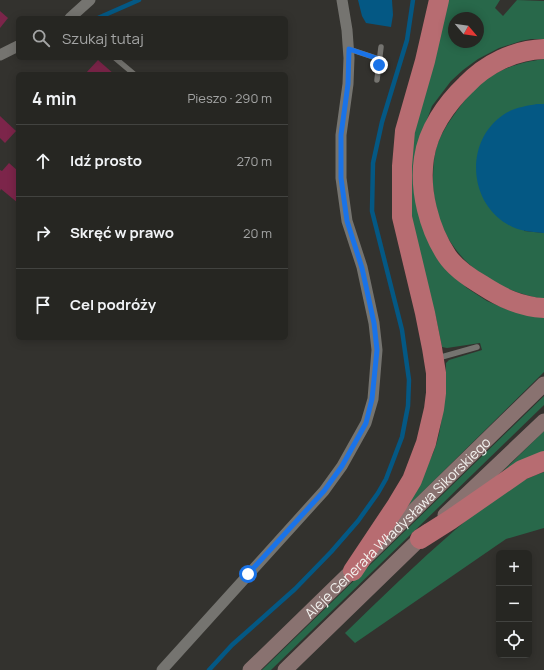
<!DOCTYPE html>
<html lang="pl">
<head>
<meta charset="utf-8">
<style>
  body { margin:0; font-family:Manrope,sans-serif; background:#2e2e2a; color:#f1f3f6 }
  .controls { position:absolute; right:12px; bottom:12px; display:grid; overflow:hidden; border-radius:6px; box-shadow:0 2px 10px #0003 }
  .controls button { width:36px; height:36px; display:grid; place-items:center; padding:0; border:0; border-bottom:1px solid #424340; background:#262622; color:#f1f3f6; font:20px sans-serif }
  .compass { position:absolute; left:448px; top:12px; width:36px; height:36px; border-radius:50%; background:#262622; box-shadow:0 2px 10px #0003; rotate:119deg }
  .stop { position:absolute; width:12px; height:12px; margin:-9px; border:3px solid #1a73e8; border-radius:50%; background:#fff }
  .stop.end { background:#1a73e8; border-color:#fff; box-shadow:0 1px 4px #0008 }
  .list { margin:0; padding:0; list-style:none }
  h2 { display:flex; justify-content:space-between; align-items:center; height:52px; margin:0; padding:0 16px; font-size:17px }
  h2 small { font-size:13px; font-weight:400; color:#a4a5a5 }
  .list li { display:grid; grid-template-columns:26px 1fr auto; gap:12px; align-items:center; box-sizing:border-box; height:72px; padding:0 16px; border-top:1px solid #424340 }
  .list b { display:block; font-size:15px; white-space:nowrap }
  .list em { font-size:13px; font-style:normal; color:#a4a5a5 }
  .icon { flex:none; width:22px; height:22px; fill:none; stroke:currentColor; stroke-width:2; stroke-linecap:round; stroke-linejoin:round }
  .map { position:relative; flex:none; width:544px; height:670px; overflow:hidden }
  .search { position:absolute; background:#262622; box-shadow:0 2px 10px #0003; left:16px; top:16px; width:272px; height:44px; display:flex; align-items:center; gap:10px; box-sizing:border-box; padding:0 14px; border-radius:6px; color:#a4a5a5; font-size:15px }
  .panel { position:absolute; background:#262622; box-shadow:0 2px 10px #0003; left:16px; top:72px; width:272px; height:268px; border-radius:6px }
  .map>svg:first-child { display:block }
  .green { fill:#28684a; fill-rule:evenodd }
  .water { fill:#045884 }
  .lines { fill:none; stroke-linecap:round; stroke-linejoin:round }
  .stream { stroke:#045884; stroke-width:4.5 }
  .building { fill:#7c254a }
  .lane { stroke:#757470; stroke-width:5.5 }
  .street { stroke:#757470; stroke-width:11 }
  .secondary { stroke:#897270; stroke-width:15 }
  .highway { stroke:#b76c71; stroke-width:20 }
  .route { stroke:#1a73e8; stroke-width:5 }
  .labels { text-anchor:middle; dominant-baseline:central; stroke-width:3; stroke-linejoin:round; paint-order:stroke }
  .street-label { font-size:14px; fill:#f3f2ef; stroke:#1a1a18 }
</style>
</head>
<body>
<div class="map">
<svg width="544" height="670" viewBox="0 0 544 670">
  <rect width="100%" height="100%" fill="#33322e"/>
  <g class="green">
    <path d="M445,0H500L495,8L503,16L517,0L544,1V39H531L521,41L499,48L478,59L463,70L451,81L432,106L425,125L418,152L446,268L467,288L487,301L506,309L544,318V372L399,515C413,489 433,463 439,434C444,411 445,386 446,363L449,360L482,350L480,343L447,348L442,347L436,318L413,237L409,151ZM454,18H478V42H454Z"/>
    <path d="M544,59V104H537L524,231L544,233V299C484,289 436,249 433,185C433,173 433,161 436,149C440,135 448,123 456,112C481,77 502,65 544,59Z"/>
    <path d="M544,396V405L271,670H262Z"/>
    <path d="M544,431V453L502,472Z"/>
    <path d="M544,472V528L506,539L355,643L345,633C381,598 417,563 455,530C481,507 510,483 544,472Z"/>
  </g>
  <g class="water">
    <path d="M358,0H392L393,15L391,27L366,23L362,16Z"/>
    <path d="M537,104H544V233H543C530,232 518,231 507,224C468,201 465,141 503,115C513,108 525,106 537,104Z"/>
  </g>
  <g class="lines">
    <g class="stream">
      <path d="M98,18L139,0"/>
      <path d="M209,670L232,645L295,589L331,552L358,521L378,493L386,479L402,437L408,406L409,380L402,330L372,211L373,163L382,122L407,40L413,0"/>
    </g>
  </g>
  <g class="building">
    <path d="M0,11L8,18L0,28Z"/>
    <path d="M98,60L114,74H85Z"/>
    <path d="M0,116L16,131L5,143L0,138Z"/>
    <path d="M9,163L18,171V203L1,189L0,191V170L2,171Z"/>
  </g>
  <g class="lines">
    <g class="lane">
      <path d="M349,49L379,59"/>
      <path d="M115,58L134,74"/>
      <path d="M377,80L381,47"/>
      <path d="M438,358L477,347"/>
    </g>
    <g class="street">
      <path d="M70,18L90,0"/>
      <path d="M0,55L18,46"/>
      <path d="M162,670L324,491L342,466L366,423L373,399L377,350L374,323L362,267L347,221L341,178V135L348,84L349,58L347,30L342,0"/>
    </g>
    <g class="secondary">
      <path d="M445,515L544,421"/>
      <path id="s1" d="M250,670L544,384"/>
      <path d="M285,670L428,531"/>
    </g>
    <g class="highway">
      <path d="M544,49C514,50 486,64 466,85C446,104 428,130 424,158C419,190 429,229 447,256C455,268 470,278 482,285C502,298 521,307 544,308"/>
      <path d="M420,539L450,520L522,470L544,461"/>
      <path d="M353,571L397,505L412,480L426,443L434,409L436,393V373L432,348L425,313L402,217V166L405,131L425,61L439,0"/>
    </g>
  </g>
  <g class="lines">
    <path class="route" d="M248,574L324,491L342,466L366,423L372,399L377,350L374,323L362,268L347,221L341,178V135L348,84L349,49L379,59V65"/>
  </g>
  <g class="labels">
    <g class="street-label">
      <text stroke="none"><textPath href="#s1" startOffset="205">Aleje Generała Władysława Sikorskiego</textPath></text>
    </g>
  </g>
</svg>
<div class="controls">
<button>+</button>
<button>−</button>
<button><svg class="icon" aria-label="locate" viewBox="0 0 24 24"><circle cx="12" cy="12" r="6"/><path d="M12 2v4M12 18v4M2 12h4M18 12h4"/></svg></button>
</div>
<svg class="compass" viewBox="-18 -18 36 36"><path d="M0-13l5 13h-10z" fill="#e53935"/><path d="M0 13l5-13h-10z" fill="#a4a5a5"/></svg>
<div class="stop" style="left:248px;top:574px"></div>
<div class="stop end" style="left:379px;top:65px"></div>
<div class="search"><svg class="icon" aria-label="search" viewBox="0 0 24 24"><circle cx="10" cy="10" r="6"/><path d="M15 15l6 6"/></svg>Szukaj tutaj</div>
<section class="panel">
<h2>4 min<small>Pieszo · 290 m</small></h2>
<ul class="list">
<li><svg class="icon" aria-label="ahead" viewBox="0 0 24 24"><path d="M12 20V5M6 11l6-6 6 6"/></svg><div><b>Idź prosto</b></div><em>270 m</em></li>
<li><svg class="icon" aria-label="right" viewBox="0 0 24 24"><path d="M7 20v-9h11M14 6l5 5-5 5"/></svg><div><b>Skręć w prawo</b></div><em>20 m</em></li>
<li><svg class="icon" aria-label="arrive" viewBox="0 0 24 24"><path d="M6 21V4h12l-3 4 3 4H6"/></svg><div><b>Cel podróży</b></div></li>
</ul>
</section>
</div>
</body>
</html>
